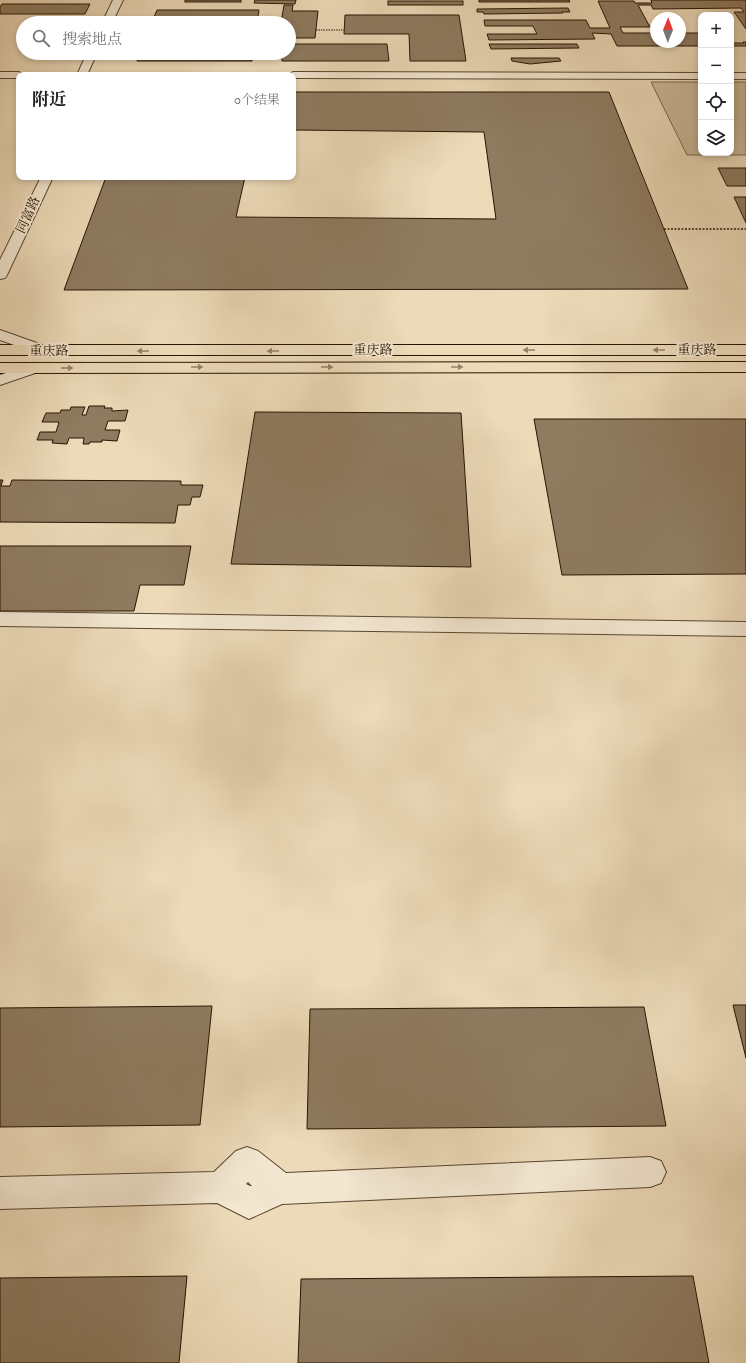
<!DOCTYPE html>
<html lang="zh">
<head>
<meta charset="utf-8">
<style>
  body { margin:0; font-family:"IM FELL DW Pica","Noto Serif SC",serif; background:#f6f6f6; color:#222 }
  .controls { position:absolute; right:12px; top:12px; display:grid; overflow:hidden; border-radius:8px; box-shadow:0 2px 6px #0003 }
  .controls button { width:36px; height:36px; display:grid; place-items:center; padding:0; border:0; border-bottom:1px solid #e0e0e0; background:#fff; color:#222; font:20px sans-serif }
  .compass { position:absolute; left:650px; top:12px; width:36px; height:36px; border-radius:50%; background:#fff; box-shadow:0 2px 6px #0003; rotate:1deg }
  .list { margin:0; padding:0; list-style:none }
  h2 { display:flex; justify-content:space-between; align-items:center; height:52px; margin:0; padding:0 16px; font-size:17px }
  h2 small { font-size:13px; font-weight:400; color:#767676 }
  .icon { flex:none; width:22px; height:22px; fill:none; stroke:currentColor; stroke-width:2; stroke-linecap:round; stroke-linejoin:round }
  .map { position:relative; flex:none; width:746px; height:1363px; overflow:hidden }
  .search { position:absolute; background:#fff; box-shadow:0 2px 6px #0003; left:16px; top:16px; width:280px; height:44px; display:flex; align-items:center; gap:10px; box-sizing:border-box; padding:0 14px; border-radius:22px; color:#767676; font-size:15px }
  .panel { position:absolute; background:#fff; box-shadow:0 2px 6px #0003; left:16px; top:72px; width:280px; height:108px; border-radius:8px }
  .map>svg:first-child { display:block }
  .green { fill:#cbb999; stroke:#7a674d }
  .building { fill:#8e7b60; stroke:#281501 }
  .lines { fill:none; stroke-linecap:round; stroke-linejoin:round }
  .minor-casing { stroke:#59462f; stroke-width:2 }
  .major-casing { stroke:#281501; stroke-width:2 }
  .path-far1 { stroke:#281501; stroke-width:1; stroke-dasharray:1.5 1; stroke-linecap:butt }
  .path { stroke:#281501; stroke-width:1.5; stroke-dasharray:2 1.5; stroke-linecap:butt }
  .minor { fill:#f3e7d1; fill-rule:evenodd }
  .major { fill:#ecdab8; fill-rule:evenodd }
  .oneway { fill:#948166 }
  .labels { text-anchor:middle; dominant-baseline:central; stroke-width:4; stroke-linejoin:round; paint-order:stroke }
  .far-street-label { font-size:13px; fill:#281501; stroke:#f3e7d1 }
</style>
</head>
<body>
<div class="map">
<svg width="746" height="1363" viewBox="0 0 746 1363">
  <rect width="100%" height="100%" fill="#ecdab8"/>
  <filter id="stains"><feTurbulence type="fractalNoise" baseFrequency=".005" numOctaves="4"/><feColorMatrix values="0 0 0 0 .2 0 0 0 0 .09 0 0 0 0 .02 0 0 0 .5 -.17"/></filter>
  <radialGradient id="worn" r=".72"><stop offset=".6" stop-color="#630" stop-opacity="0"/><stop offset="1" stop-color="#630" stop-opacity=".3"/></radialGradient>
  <path class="green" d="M651,82H701V153H731V82H746V155H687Z"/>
  <g class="building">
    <rect x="185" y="0" width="56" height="2"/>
    <path d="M255,0H296L295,4L254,3Z"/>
    <path d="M479,0H569L570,2H479Z"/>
    <path d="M651,0H746V29L734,12H744L741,8L653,9L651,5H638L650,27H620L623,33H656V42H680V33H701V46H617L611,34L592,33L595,39L489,40L487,34H537L533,26H485L484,20H586L590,28H610L598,1H634L635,3H652Z"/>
    <rect x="388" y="1" width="75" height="4"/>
    <path d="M2,4H90L85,14H0V7Z"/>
    <path d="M284,5H293L292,11H318L315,38H289V23H281Z"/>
    <path d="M568,8L570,12H562L563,13L484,14L483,12H477V9Z"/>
    <path d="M157,10H259L257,22H152Z"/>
    <path d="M345,15H459L466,61H410L409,34H344Z"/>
    <path d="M743,42H746V46H731V43H744Z"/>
    <path d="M289,44H387L389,61H282V53H289Z"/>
    <path d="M489,44H577L579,48L491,49Z"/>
    <path d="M140,53H253L252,61H137Z"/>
    <path d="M511,58H559L561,61L530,64L512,61Z"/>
    <path d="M293,92H609L688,289L64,290L106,177H245L236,217L496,219L484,132L293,130Z"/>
    <path d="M718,168H746V186H727Z"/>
    <path d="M734,197H746V223Z"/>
    <path d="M89,406H105L104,408H112V411L128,410L125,421H108L105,430H120L117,441L102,440V442H90L89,444H83L84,438H69L67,444L52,443L53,440H37L40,432H56L59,422H42L46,413H60L61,410H70L71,407H85L82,415H86Z"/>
    <path d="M255,412L461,413L471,567L231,564Z"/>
    <path d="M534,419H746V574L562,575Z"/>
    <path d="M0,480H3L1,486H10L12,480L181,481V485H203L200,497H192L190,505H178L175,523L0,522Z"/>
    <path d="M0,546H191L184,585H140L134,611H0Z"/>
    <path d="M733,1005H746V1058Z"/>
    <path d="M212,1006L200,1125L0,1127V1008Z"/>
    <path d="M644,1007L666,1126L307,1129L310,1009Z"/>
    <path d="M187,1276L179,1363H0V1278Z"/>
    <path d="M693,1276L709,1363H298L301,1279Z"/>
  </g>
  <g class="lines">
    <defs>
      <g id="minor">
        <path d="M113,0H123L112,23H102Z"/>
        <path d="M87,53H97L87,75H77Z"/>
        <path d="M0,72H19L24,75H19V78H0Z"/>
        <path d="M293,72L701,73V79L293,78V75H288Z"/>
        <rect x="731" y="73" width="15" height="6"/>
        <path d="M41,177H53L7,275L5,278L0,279V260Z"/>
        <path d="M0,330L51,348L53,351L51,354L45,356L0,340Z"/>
        <path d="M35,363L41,365L43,368L41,371L0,385V375Z"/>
        <path d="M0,612L746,622V636L0,626Z"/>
        <path d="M247,1147L258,1151L286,1173L650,1157L661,1161L666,1172L661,1183L650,1187L282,1204L249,1219L217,1203L0,1209V1177L214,1172L236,1151ZM248,1182L252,1186H250L246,1184Z"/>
      </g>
      <g id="major">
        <rect x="0" y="345" width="746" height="10"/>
        <path d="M746,362V372L0,373V363Z"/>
      </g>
    </defs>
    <use href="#minor" class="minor-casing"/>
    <use href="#major" class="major-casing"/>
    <path class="path-far1" d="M316,30H344"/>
    <path class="path" d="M664,229H746"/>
    <use href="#minor" class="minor"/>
    <use href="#major" class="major"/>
  </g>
  <defs><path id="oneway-solid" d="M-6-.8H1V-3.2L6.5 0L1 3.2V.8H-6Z"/></defs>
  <g class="oneway">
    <use href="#oneway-solid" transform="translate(529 350) rotate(180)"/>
    <use href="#oneway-solid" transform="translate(659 350) rotate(180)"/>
    <use href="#oneway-solid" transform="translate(143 351) rotate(180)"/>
    <use href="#oneway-solid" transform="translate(273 351) rotate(180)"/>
    <use href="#oneway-solid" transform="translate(197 367)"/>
    <use href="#oneway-solid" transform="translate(327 367)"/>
    <use href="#oneway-solid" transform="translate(457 367)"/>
    <use href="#oneway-solid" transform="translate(67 368)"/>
  </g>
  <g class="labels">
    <g class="far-street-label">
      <text transform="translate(28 215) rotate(-65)">同富路</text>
      <text x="373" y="350">重庆路</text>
      <text x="697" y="350">重庆路</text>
      <text x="49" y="351">重庆路</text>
    </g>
  </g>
  <rect width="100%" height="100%" filter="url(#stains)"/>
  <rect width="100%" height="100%" fill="url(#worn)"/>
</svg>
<div class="controls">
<button>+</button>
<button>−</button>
<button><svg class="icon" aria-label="locate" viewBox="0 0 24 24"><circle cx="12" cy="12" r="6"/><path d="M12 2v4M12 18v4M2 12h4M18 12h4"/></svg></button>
<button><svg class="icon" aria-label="layers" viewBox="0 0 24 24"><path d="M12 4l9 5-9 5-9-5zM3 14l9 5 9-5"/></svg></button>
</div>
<svg class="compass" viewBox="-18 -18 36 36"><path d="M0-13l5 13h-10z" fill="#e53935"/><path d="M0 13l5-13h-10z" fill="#767676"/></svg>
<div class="search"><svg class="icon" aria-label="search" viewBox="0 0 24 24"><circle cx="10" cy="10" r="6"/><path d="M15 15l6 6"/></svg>搜索地点</div>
<section class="panel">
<h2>附近<small>0个结果</small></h2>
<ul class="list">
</ul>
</section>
</div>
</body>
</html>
